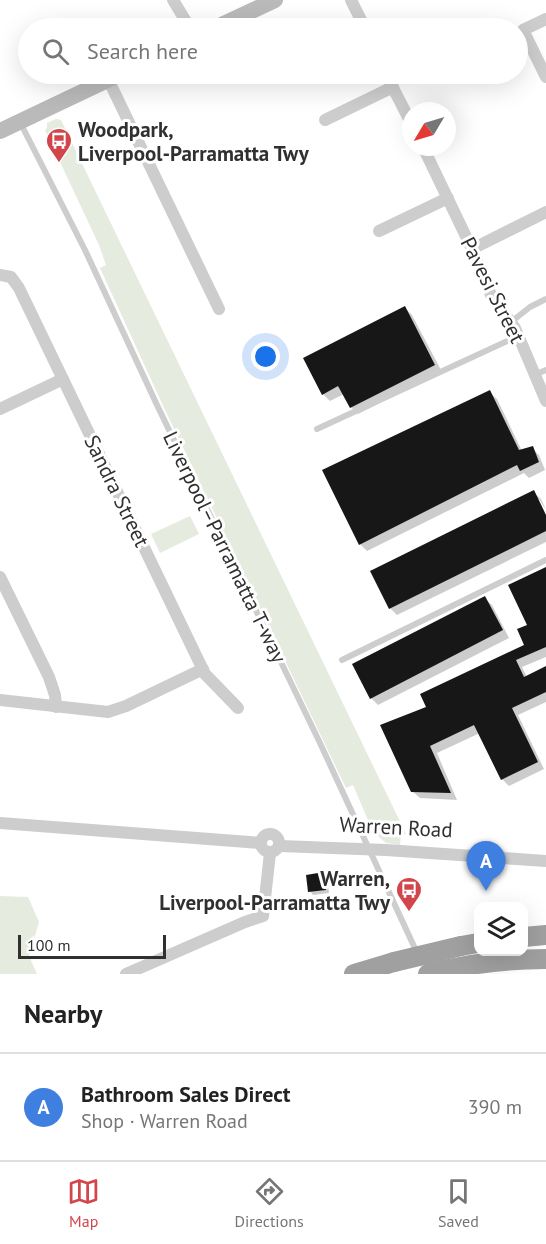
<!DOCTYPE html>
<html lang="en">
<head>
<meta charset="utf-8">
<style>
  body { margin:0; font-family:"PT Sans",sans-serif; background:#f2f2f2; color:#222 }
  .controls { position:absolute; right:18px; bottom:18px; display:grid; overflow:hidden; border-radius:12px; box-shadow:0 6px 24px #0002 }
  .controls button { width:54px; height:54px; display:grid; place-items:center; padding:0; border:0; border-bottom:2px solid #e0e0e0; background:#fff; color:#222; font:30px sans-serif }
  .compass { position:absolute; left:402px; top:102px; width:54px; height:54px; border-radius:50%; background:#fff; box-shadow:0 6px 24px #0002; rotate:232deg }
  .scale { position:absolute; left:18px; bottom:15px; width:148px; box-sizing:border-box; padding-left:6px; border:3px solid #303030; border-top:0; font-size:16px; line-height:21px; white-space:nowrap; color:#303030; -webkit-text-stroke:4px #fff; paint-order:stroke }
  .you { position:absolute; left:266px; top:357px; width:21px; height:21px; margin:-15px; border:4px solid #fff; border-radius:50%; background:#1a73e8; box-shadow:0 0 0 9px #1a73e833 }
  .badge { display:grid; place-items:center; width:39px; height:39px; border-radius:50%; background:#d2464b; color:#fff; font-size:20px; font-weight:700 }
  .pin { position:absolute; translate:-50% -50px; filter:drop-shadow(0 2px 3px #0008) }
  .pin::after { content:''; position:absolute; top:32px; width:21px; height:18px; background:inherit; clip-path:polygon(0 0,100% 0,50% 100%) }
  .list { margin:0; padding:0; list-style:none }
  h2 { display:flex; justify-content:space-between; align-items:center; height:78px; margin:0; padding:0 24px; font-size:26px }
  h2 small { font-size:20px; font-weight:400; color:#767676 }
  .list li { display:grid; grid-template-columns:39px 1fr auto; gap:18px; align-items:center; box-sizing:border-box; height:108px; padding:0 24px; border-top:2px solid #e0e0e0 }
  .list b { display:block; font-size:22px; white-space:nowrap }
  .list p { margin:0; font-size:20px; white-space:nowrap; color:#767676 }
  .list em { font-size:20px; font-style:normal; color:#767676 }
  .icon { flex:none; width:33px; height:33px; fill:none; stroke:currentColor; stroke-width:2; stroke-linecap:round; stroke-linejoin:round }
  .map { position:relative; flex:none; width:546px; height:974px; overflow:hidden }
  .search { position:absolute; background:#fff; box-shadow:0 6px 24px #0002; left:18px; right:18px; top:18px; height:66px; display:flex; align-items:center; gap:15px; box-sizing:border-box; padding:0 21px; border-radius:33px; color:#767676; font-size:22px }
  .sheet { height:186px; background:#fff }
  nav { display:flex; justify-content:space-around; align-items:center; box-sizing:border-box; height:84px; border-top:2px solid #e0e0e0; background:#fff; font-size:16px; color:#767676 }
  nav a { display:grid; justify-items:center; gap:3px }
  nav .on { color:#d2464b }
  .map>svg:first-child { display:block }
  .green { fill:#e5ebdf }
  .shadow { fill:#0003 }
  .building { fill:#171717 }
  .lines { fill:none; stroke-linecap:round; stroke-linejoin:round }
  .service { stroke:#cdcdcd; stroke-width:6 }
  .minor { stroke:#cdcdcd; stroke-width:12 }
  .secondary { stroke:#bababa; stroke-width:16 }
  .trunk { stroke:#a0a0a0; stroke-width:20 }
  .trunk-bridge { stroke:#a0a0a0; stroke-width:20 }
  .labels { text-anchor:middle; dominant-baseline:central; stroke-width:6; stroke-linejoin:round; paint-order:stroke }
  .poi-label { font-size:21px; font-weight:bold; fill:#303030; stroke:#fff; text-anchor:start }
  .street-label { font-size:21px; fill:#303030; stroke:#fff }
</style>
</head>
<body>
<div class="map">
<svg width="546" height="974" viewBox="0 0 546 974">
  <rect width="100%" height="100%" fill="#fff"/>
  <g class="green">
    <path d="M56,119L61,120L406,834L401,835L400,845L386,843L373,832L353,785L346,788L165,410L100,268L106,265L99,245L45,130L47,128V123Z"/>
    <path d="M190,516L199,534L160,553L151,534Z"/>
    <path d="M0,896L28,897L39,922L29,956L37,974H0Z"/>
  </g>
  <g class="shadow">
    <path d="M404,307L412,315L442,372L358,414L351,407L344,394L330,401L323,394Z"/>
    <path d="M489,392L497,399L522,451L532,448L539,455L545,470L529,478L524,473L367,551L360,544Z"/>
    <path d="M533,492L541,499L546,510L539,499H536L546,519V542L397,615L390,608Z"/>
    <path d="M546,568V657L522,667L527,677L546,668V702L518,715L544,769L509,786L502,779L480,733L437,753L457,800L420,798L412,791L428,708L526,645L529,626Z"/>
    <path d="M484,598L492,605L509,638L378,705L371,698Z"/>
    <path d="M323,874L327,877L329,893L313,895L310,891Z"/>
  </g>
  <g class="building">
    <path d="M405,306L435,365L350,408L338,386L322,395L303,358Z"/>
    <path d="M490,390L519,450L533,446L539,462L520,471L517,465L359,545L322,470Z"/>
    <path d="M534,490L546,515V531L389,609L370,571Z"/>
    <path d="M546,567V647L516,660L524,677L546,666V692L512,708L538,762L501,780L474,725L430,746L451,793L411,792L380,725L426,707L420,694L524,645L517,629L527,625L508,585Z"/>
    <path d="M485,596L503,630L370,699L352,664Z"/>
    <path d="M324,872L326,890L308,892L306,875Z"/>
  </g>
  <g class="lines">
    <g class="service">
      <path d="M20,122L85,250L157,405L320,743L418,955"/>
      <path d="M511,322L530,307L546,299"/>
      <path d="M534,375L546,370"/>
      <path d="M317,429L518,336"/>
      <path d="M342,660L546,560"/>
    </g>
    <g class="minor">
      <path d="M173,0L190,28"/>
      <path d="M351,0L365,28"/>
      <path d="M546,19L523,30L546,77"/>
      <path d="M386,74L411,123"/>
      <path d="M108,79L219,309"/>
      <path d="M325,120L393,87"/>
      <path d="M423,147L472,249L491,295L515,328L546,401"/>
      <path d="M379,231L448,198"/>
      <path d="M472,249L546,212"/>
      <path d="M0,275L11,277L19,288L205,674L238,708"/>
      <path d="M0,409L63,379"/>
      <path d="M0,577L49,677L55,695L56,707"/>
      <path d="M0,700L108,712L126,706L203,669"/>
      <path d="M0,823L261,843"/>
      <circle cx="270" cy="843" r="9"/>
      <path d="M280,846L386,850L546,861"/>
      <path d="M126,974L245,922L263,916L270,853"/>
    </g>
    <g class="secondary">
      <path d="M215,28L275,0"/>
      <path d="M0,131L120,74"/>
    </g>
    <g class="trunk">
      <path d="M524,937L546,935"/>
      <path d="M461,946L478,943"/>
      <path d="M354,974L394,962"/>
      <path d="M428,974C467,964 506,959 546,959"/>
    </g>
    <path class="trunk-bridge" d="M394,962L461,946"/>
  </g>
  <defs>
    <symbol id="bus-pin" viewBox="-11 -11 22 30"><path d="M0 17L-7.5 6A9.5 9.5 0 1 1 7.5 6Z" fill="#d2464b" stroke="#fff"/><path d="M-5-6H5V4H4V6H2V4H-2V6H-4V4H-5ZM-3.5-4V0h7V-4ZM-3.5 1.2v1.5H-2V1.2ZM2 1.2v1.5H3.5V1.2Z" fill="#fff"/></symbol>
  </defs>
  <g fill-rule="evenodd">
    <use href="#bus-pin" x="44" y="126" width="30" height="40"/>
    <use href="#bus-pin" x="394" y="875" width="30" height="40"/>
  </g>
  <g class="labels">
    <g class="poi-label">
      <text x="78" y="129">Woodpark,<tspan x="78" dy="24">Liverpool-Parramatta Twy</tspan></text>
      <text x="390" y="878" text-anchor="end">Warren,<tspan x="390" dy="24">Liverpool-Parramatta Twy</tspan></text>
    </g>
    <g class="street-label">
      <text transform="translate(493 290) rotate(63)">Pavesi Street</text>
      <text transform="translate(117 491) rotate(64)">Sandra Street</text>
      <text transform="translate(225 547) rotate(64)">Liverpool–Parramatta T-way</text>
      <text transform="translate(396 827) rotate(3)">Warren Road</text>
    </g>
  </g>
</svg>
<div class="controls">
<button><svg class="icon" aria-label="layers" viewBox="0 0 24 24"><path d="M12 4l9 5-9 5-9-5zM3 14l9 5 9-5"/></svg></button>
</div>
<svg class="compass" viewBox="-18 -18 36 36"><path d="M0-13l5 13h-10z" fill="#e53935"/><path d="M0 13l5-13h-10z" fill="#767676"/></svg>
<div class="scale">100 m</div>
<div class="you"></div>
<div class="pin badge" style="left:486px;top:891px;background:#3f7fe0">A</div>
<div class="search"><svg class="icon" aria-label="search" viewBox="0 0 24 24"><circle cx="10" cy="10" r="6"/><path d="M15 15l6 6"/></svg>Search here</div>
</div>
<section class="sheet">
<h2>Nearby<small></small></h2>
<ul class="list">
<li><span class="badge" style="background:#3f7fe0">A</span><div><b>Bathroom Sales Direct</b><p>Shop · Warren Road</p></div><em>390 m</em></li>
</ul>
</section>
<nav>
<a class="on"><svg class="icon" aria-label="map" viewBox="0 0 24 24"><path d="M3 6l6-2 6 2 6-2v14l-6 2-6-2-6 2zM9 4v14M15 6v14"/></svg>Map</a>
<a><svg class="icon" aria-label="directions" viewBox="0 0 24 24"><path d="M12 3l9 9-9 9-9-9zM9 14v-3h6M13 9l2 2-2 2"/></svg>Directions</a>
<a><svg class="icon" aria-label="saved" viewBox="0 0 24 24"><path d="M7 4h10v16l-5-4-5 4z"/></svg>Saved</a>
</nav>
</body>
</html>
